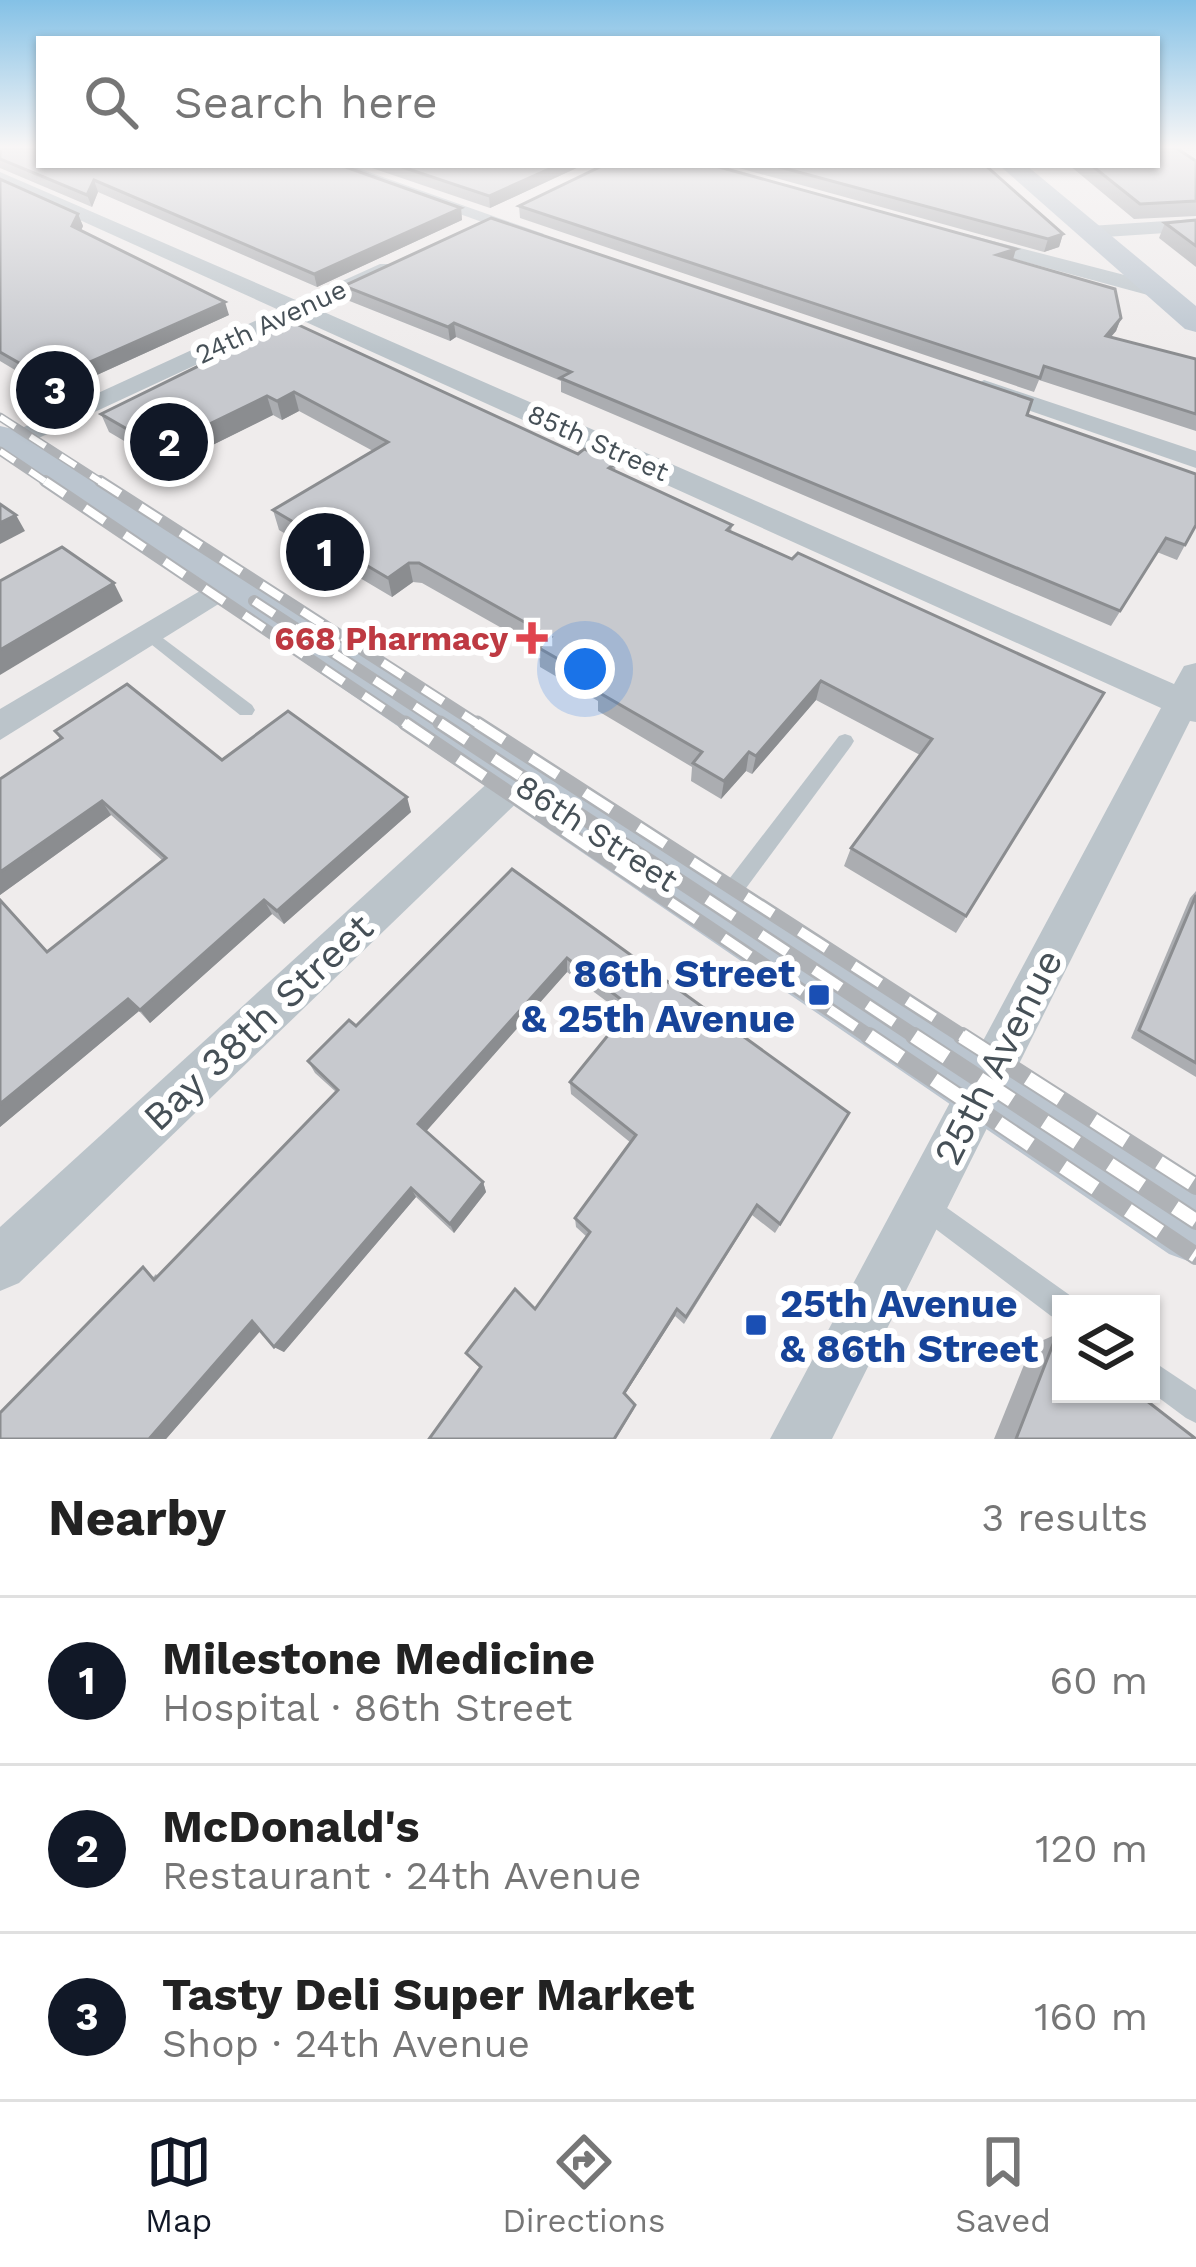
<!DOCTYPE html>
<html lang="en">
<head>
<meta charset="utf-8">
<style>
  body { margin:0; font-family:"Work Sans",sans-serif; background:#f2f2f2; color:#222 }
  .controls { position:absolute; right:36px; bottom:36px; display:grid; overflow:hidden; border-radius:0px; box-shadow:0 3px 9px #0004 }
  .controls button { width:108px; height:108px; display:grid; place-items:center; padding:0; border:0; border-bottom:3px solid #e0e0e0; background:#fff; color:#222; font:60px sans-serif }
  .you { position:absolute; left:585px; top:669px; width:42px; height:42px; margin:-30px; border:9px solid #fff; border-radius:50%; background:#1a73e8; box-shadow:0 0 0 18px #1a73e833 }
  .badge { display:grid; place-items:center; width:78px; height:78px; border-radius:50%; background:#111827; color:#fff; font-size:39px; font-weight:700 }
  .pin { position:absolute; translate:-50% -50%; border:6px solid #fff; box-shadow:0 3px 12px #0006 }
  .list { margin:0; padding:0; list-style:none }
  h2 { display:flex; justify-content:space-between; align-items:center; height:156px; margin:0; padding:0 48px; font-size:51px }
  h2 small { font-size:39px; font-weight:400; color:#767676 }
  .list li { display:grid; grid-template-columns:78px 1fr auto; gap:36px; align-items:center; box-sizing:border-box; height:168px; padding:0 48px; border-top:3px solid #e0e0e0 }
  .list b { display:block; font-size:45px; white-space:nowrap }
  .list p { margin:0; font-size:39px; white-space:nowrap; color:#767676 }
  .list em { font-size:39px; font-style:normal; color:#767676 }
  .icon { flex:none; width:66px; height:66px; fill:none; stroke:currentColor; stroke-width:2; stroke-linecap:round; stroke-linejoin:round }
  .map { position:relative; flex:none; width:1196px; height:1439px; overflow:hidden }
  .search { position:absolute; background:#fff; box-shadow:0 3px 9px #0004; left:36px; right:36px; top:36px; height:132px; display:flex; align-items:center; gap:30px; box-sizing:border-box; padding:0 42px; border-radius:0px; color:#767676; font-size:45px }
  .sheet { height:660px; background:#fff }
  nav { display:flex; justify-content:space-around; align-items:center; box-sizing:border-box; height:168px; border-top:3px solid #e0e0e0; background:#fff; font-size:33px; color:#767676 }
  nav a { display:grid; justify-items:center; gap:6px }
  nav .on { color:#111827 }
  .map>svg:first-child { display:block }
  .lines { fill:none; stroke-linecap:round; stroke-linejoin:round }
  .service { fill:#bbc4ca; fill-rule:evenodd }
  .minor { fill:#bbc4ca; fill-rule:evenodd }
  .secondary { fill:#bbc5cf; fill-rule:evenodd }
  .rail-far3-casing { stroke:#afb2b6; stroke-width:9 }
  .rail-far2-casing { stroke:#afb2b6; stroke-width:12 }
  .rail-far1-casing { stroke:#afb2b6; stroke-width:15 }
  .rail-casing { stroke:#afb2b6; stroke-width:18 }
  .rail-far3 { stroke:#fff; stroke-width:6; stroke-dasharray:18; stroke-linecap:butt }
  .rail-far2 { stroke:#fff; stroke-width:8; stroke-dasharray:24; stroke-linecap:butt }
  .rail-far1 { stroke:#fff; stroke-width:10; stroke-dasharray:32; stroke-linecap:butt }
  .rail { stroke:#fff; stroke-width:14; stroke-dasharray:39; stroke-linecap:butt }
  .wall { fill:#abadb1 }
  .shaded-wall { fill:#8b8d90 }
  .building { fill:#c7c9ce; stroke:#8b8d90; stroke-width:3 }
  .health-dot { fill:#e0444e; stroke:#fff; stroke-width:4.5 }
  .transit-dot { fill:#1a4fb4; stroke:#fff; stroke-width:4.5 }
  .labels { text-anchor:middle; dominant-baseline:central; stroke-width:12; stroke-linejoin:round; paint-order:stroke }
  .far-street-label { font-size:27px; fill:#465057; stroke:#fff }
  .health-label { font-size:33px; font-weight:bold; fill:#be3a42; stroke:#fff; text-anchor:end }
  .street-label { font-size:33px; fill:#465057; stroke:#fff }
  .near-transit-label { font-size:39px; font-weight:bold; fill:#164399; stroke:#fff; text-anchor:end }
  .near-street-label { font-size:39px; fill:#465057; stroke:#fff }
</style>
</head>
<body>
<div class="map">
<svg width="1196" height="1439" viewBox="0 0 1196 1439">
  <rect width="100%" height="100%" fill="#efecec"/>
  <g class="lines">
    <g class="service">
      <path d="M148,627L252,705L255,710L252,715H240L142,637L140,633Z"/>
      <path d="M845,734L851,736L854,741L851,746L727,914L720,916L713,914L709,907L713,900L839,736Z"/>
      <path d="M926,1193L1071,1296L1074,1304H1061V1320L1051,1316L917,1215L913,1206L917,1197Z"/>
      <path d="M1151,1360L1196,1390V1423L1186,1418L1151,1392Z"/>
    </g>
    <g class="minor">
      <path d="M323,165H349L544,234L527,238Z"/>
      <path d="M0,172L298,301L380,264H394V272L317,309L1174,684L1184,666L1196,663V722L1190,721L832,1439H770L1161,708L297,318L0,456V438L279,310L0,184Z"/>
      <path d="M1196,219V231L1090,238L1080,232L1090,226Z"/>
      <path d="M966,234L1167,286L1170,291L1159,298L959,244V236Z"/>
      <path d="M984,380L1196,451V468L975,392L972,387Z"/>
      <path d="M222,578L233,581L238,588L233,595L0,740V709Z"/>
      <path d="M516,765L529,769L535,780L529,791L19,1283L0,1291V1227L503,769Z"/>
    </g>
    <g class="secondary">
      <path d="M999,165H1026L1196,306V332L1185,329Z"/>
      <path d="M0,426L13,429L1196,1184V1264L1169,1254L0,454Z"/>
    </g>
    <defs>
      <g id="rail-far3">
        <path d="M0,417L104,484"/>
        <path d="M0,451L49,484"/>
      </g>
      <g id="rail-far2">
        <path d="M45,481L409,726"/>
        <path d="M100,481L481,726"/>
        <path d="M254,601L445,726"/>
      </g>
      <g id="rail-far1">
        <path d="M405,723L873,1039"/>
        <path d="M440,723L919,1039"/>
        <path d="M477,723L967,1039"/>
      </g>
      <g id="rail">
        <path d="M869,1036L1196,1256"/>
        <path d="M914,1036L1196,1221"/>
        <path d="M962,1036L1196,1186"/>
      </g>
    </defs>
    <use href="#rail-far3" class="rail-far3-casing"/>
    <use href="#rail-far2" class="rail-far2-casing"/>
    <use href="#rail-far1" class="rail-far1-casing"/>
    <use href="#rail" class="rail-casing"/>
    <use href="#rail-far3" class="rail-far3"/>
    <use href="#rail-far2" class="rail-far2"/>
    <use href="#rail-far1" class="rail-far1"/>
    <use href="#rail" class="rail"/>
  </g>
  <g class="wall">
    <path d="M0,148L461,208L462,220L317,287L98,192L92,207L0,168Z"/>
    <path d="M1196,161V216L1134,219L1069,165H1157Z"/>
    <path d="M363,165H583L490,208Z"/>
    <path d="M728,165H985L1063,234L1059,247L1044,252Z"/>
    <path d="M0,179L78,214L83,226L81,231L229,315L55,394L0,361Z"/>
    <path d="M519,206L1016,249L1013,260L1121,318L1116,331L1111,337L1196,359V431L1039,380L1034,392L520,218Z"/>
    <path d="M1196,220V267L1159,238L1165,223Z"/>
    <path d="M344,286L1027,415L1185,545L1177,560L1157,552L1111,626L561,392V381L456,337L450,341L347,300Z"/>
    <path d="M290,321L578,454L616,463L615,471L732,525L731,532L1104,693L956,933L844,866L851,848L920,755L816,700L752,774L746,771L721,799L691,781L692,767L598,711V701L540,667L539,649L422,583L413,582L392,597L279,530L273,510L373,451L299,411L282,420L273,415L168,467L109,432L101,414Z"/>
    <path d="M55,731L222,760L411,812L284,924L272,914L150,1023L139,1011L0,1127V975L47,952L163,861L111,815L0,895V779L60,739Z"/>
    <path d="M512,869L849,1113L775,1233L752,1215L684,1324L675,1316L625,1394L634,1409L616,1439H429L480,1368L466,1353L535,1309L587,1237L576,1227L575,1218L631,1143L571,1094L570,1082L625,1015L567,972L426,1131L483,1182L486,1192L454,1233L416,1197L284,1352L274,1347L260,1330L166,1439H0L156,1274L157,1276L336,1092L315,1073L308,1061L356,1026Z"/>
    <path d="M1196,891V1077L1131,1038L1190,898Z"/>
    <path d="M1057,1334L1196,1439H994L1032,1345Z"/>
  </g>
  <g class="shaded-wall">
    <path d="M558,165H583L490,208L489,196Z"/>
    <path d="M94,180L98,192L92,207L87,195Z"/>
    <path d="M461,208L462,220L317,287L314,274Z"/>
    <path d="M78,214L83,226L77,239L72,226Z"/>
    <path d="M1063,234L1059,247L1044,252L1048,239Z"/>
    <path d="M1016,249L1012,262L997,255Z"/>
    <path d="M225,302L229,315L55,394L49,380Z"/>
    <path d="M1121,318L1116,331L1100,349L1106,336Z"/>
    <path d="M454,323L456,337L450,341L448,327Z"/>
    <path d="M294,392L299,411L282,420L277,401Z"/>
    <path d="M267,396L273,415L168,467L160,448Z"/>
    <path d="M16,515L25,531L0,544V523Z"/>
    <path d="M409,563L413,582L392,597L388,578Z"/>
    <path d="M114,583L123,601L0,675V650Z"/>
    <path d="M821,681L816,700L752,774L756,756Z"/>
    <path d="M749,752L746,771L721,799L724,781Z"/>
    <path d="M407,797L411,812L284,924L277,911Z"/>
    <path d="M102,801L111,815L0,895V872Z"/>
    <path d="M264,900L272,914L150,1023L140,1010Z"/>
    <path d="M567,958V972L423,1135L418,1124Z"/>
    <path d="M128,999L139,1011L0,1127V1104Z"/>
    <path d="M483,1182L486,1192L454,1233L450,1224Z"/>
    <path d="M411,1188L416,1197L284,1352L274,1347Z"/>
    <path d="M677,1309L675,1316L623,1397L624,1393Z"/>
    <path d="M252,1321L263,1328L166,1439H149Z"/>
  </g>
  <g class="building">
    <path d="M0,148H39V165H340L461,208L314,274L94,180L87,195L0,159Z"/>
    <path d="M1157,148H1176L1196,161V201L1140,204L1091,165H1157Z"/>
    <path d="M396,165H558L489,196Z"/>
    <path d="M604,165H712L1016,249L997,255L1115,289L1121,318L1106,336L1196,359V414L1044,366L1040,378L519,206Z"/>
    <path d="M772,165H985L1063,234L1048,239Z"/>
    <path d="M0,179L78,214L72,226L225,302L49,380L0,352Z"/>
    <path d="M491,218L1032,400L1027,415L1196,474V525L1185,545L1166,538L1120,611L560,378L571,372L454,323L448,327L344,286Z"/>
    <path d="M1196,220V246L1165,223Z"/>
    <path d="M290,321L578,454L584,449L616,463L609,468L732,525L727,530L792,559L798,553L1104,693L966,916L851,848L932,739L821,681L756,756L749,752L724,781L693,763L702,752L598,692L605,686L539,648L551,637L419,563H409L388,578L273,510L388,442L294,392L277,401L267,396L160,448L101,414Z"/>
    <path d="M0,504L16,515L0,523Z"/>
    <path d="M62,547L114,583L0,650V581Z"/>
    <path d="M127,684L222,760L288,711L407,797L277,911L264,900L140,1010L128,999L0,1104V900L47,952L166,858L102,801L0,872V779L62,738L55,731Z"/>
    <path d="M512,869L849,1113L780,1224L757,1205L686,1317L677,1309L624,1393L635,1405L614,1439H429L481,1367L466,1353L515,1289L535,1309L590,1232L575,1218L636,1135L570,1082L631,1007L567,958L418,1124L483,1182L450,1224L411,1188L274,1347L252,1321L149,1439H0V1413L143,1267L154,1280L338,1090L308,1061L349,1020L356,1026Z"/>
    <path d="M1196,895V1063L1139,1030Z"/>
    <path d="M1057,1334L1061,1337V1394H1138L1196,1439H1016Z"/>
  </g>
  <linearGradient id="sky" x2="0" y2="1"><stop stop-color="#84c1e6"/><stop offset="0.42" stop-color="#f8f6f6"/><stop offset="1" stop-color="#f8f6f6" stop-opacity="0"/></linearGradient>
  <rect width="1196" height="350" fill="url(#sky)"/>
  <path class="health-dot" d="M526 620h12v12h12v12h-12v12h-12v-12h-12v-12h12z"/>
  <g class="transit-dot">
    <rect x="807" y="983" width="24" height="24" rx="6"/>
    <rect x="744" y="1313" width="24" height="24" rx="6"/>
  </g>
  <g class="labels">
    <g class="far-street-label">
      <text transform="translate(271 322) rotate(-25)">24th Avenue</text>
      <text transform="translate(598 443) rotate(24)">85th Street</text>
    </g>
    <g class="health-label">
      <text x="508" y="638">668 Pharmacy</text>
    </g>
    <g class="street-label">
      <text transform="translate(597 833) rotate(33)">86th Street</text>
    </g>
    <g class="near-transit-label">
      <text x="795" y="973">86th Street<tspan x="795" dy="45">&amp; 25th Avenue</tspan></text>
      <text x="780" y="1303" text-anchor="start">25th Avenue<tspan x="780" dy="45">&amp; 86th Street</tspan></text>
    </g>
    <g class="near-street-label">
      <text transform="translate(258 1022) rotate(-43)">Bay 38th Street</text>
      <text transform="translate(998 1057) rotate(-63)">25th Avenue</text>
    </g>
  </g>
</svg>
<div class="controls">
<button><svg class="icon" aria-label="layers" viewBox="0 0 24 24"><path d="M12 4l9 5-9 5-9-5zM3 14l9 5 9-5"/></svg></button>
</div>
<div class="you"></div>
<div class="pin badge" style="left:325px;top:552px">1</div>
<div class="pin badge" style="left:169px;top:442px">2</div>
<div class="pin badge" style="left:55px;top:390px">3</div>
<div class="search"><svg class="icon" aria-label="search" viewBox="0 0 24 24"><circle cx="10" cy="10" r="6"/><path d="M15 15l6 6"/></svg>Search here</div>
</div>
<section class="sheet">
<h2>Nearby<small>3 results</small></h2>
<ul class="list">
<li><span class="badge">1</span><div><b>Milestone Medicine</b><p>Hospital · 86th Street</p></div><em>60 m</em></li>
<li><span class="badge">2</span><div><b>McDonald's</b><p>Restaurant · 24th Avenue</p></div><em>120 m</em></li>
<li><span class="badge">3</span><div><b>Tasty Deli Super Market</b><p>Shop · 24th Avenue</p></div><em>160 m</em></li>
</ul>
</section>
<nav>
<a class="on"><svg class="icon" aria-label="map" viewBox="0 0 24 24"><path d="M3 6l6-2 6 2 6-2v14l-6 2-6-2-6 2zM9 4v14M15 6v14"/></svg>Map</a>
<a><svg class="icon" aria-label="directions" viewBox="0 0 24 24"><path d="M12 3l9 9-9 9-9-9zM9 14v-3h6M13 9l2 2-2 2"/></svg>Directions</a>
<a><svg class="icon" aria-label="saved" viewBox="0 0 24 24"><path d="M7 4h10v16l-5-4-5 4z"/></svg>Saved</a>
</nav>
</body>
</html>
